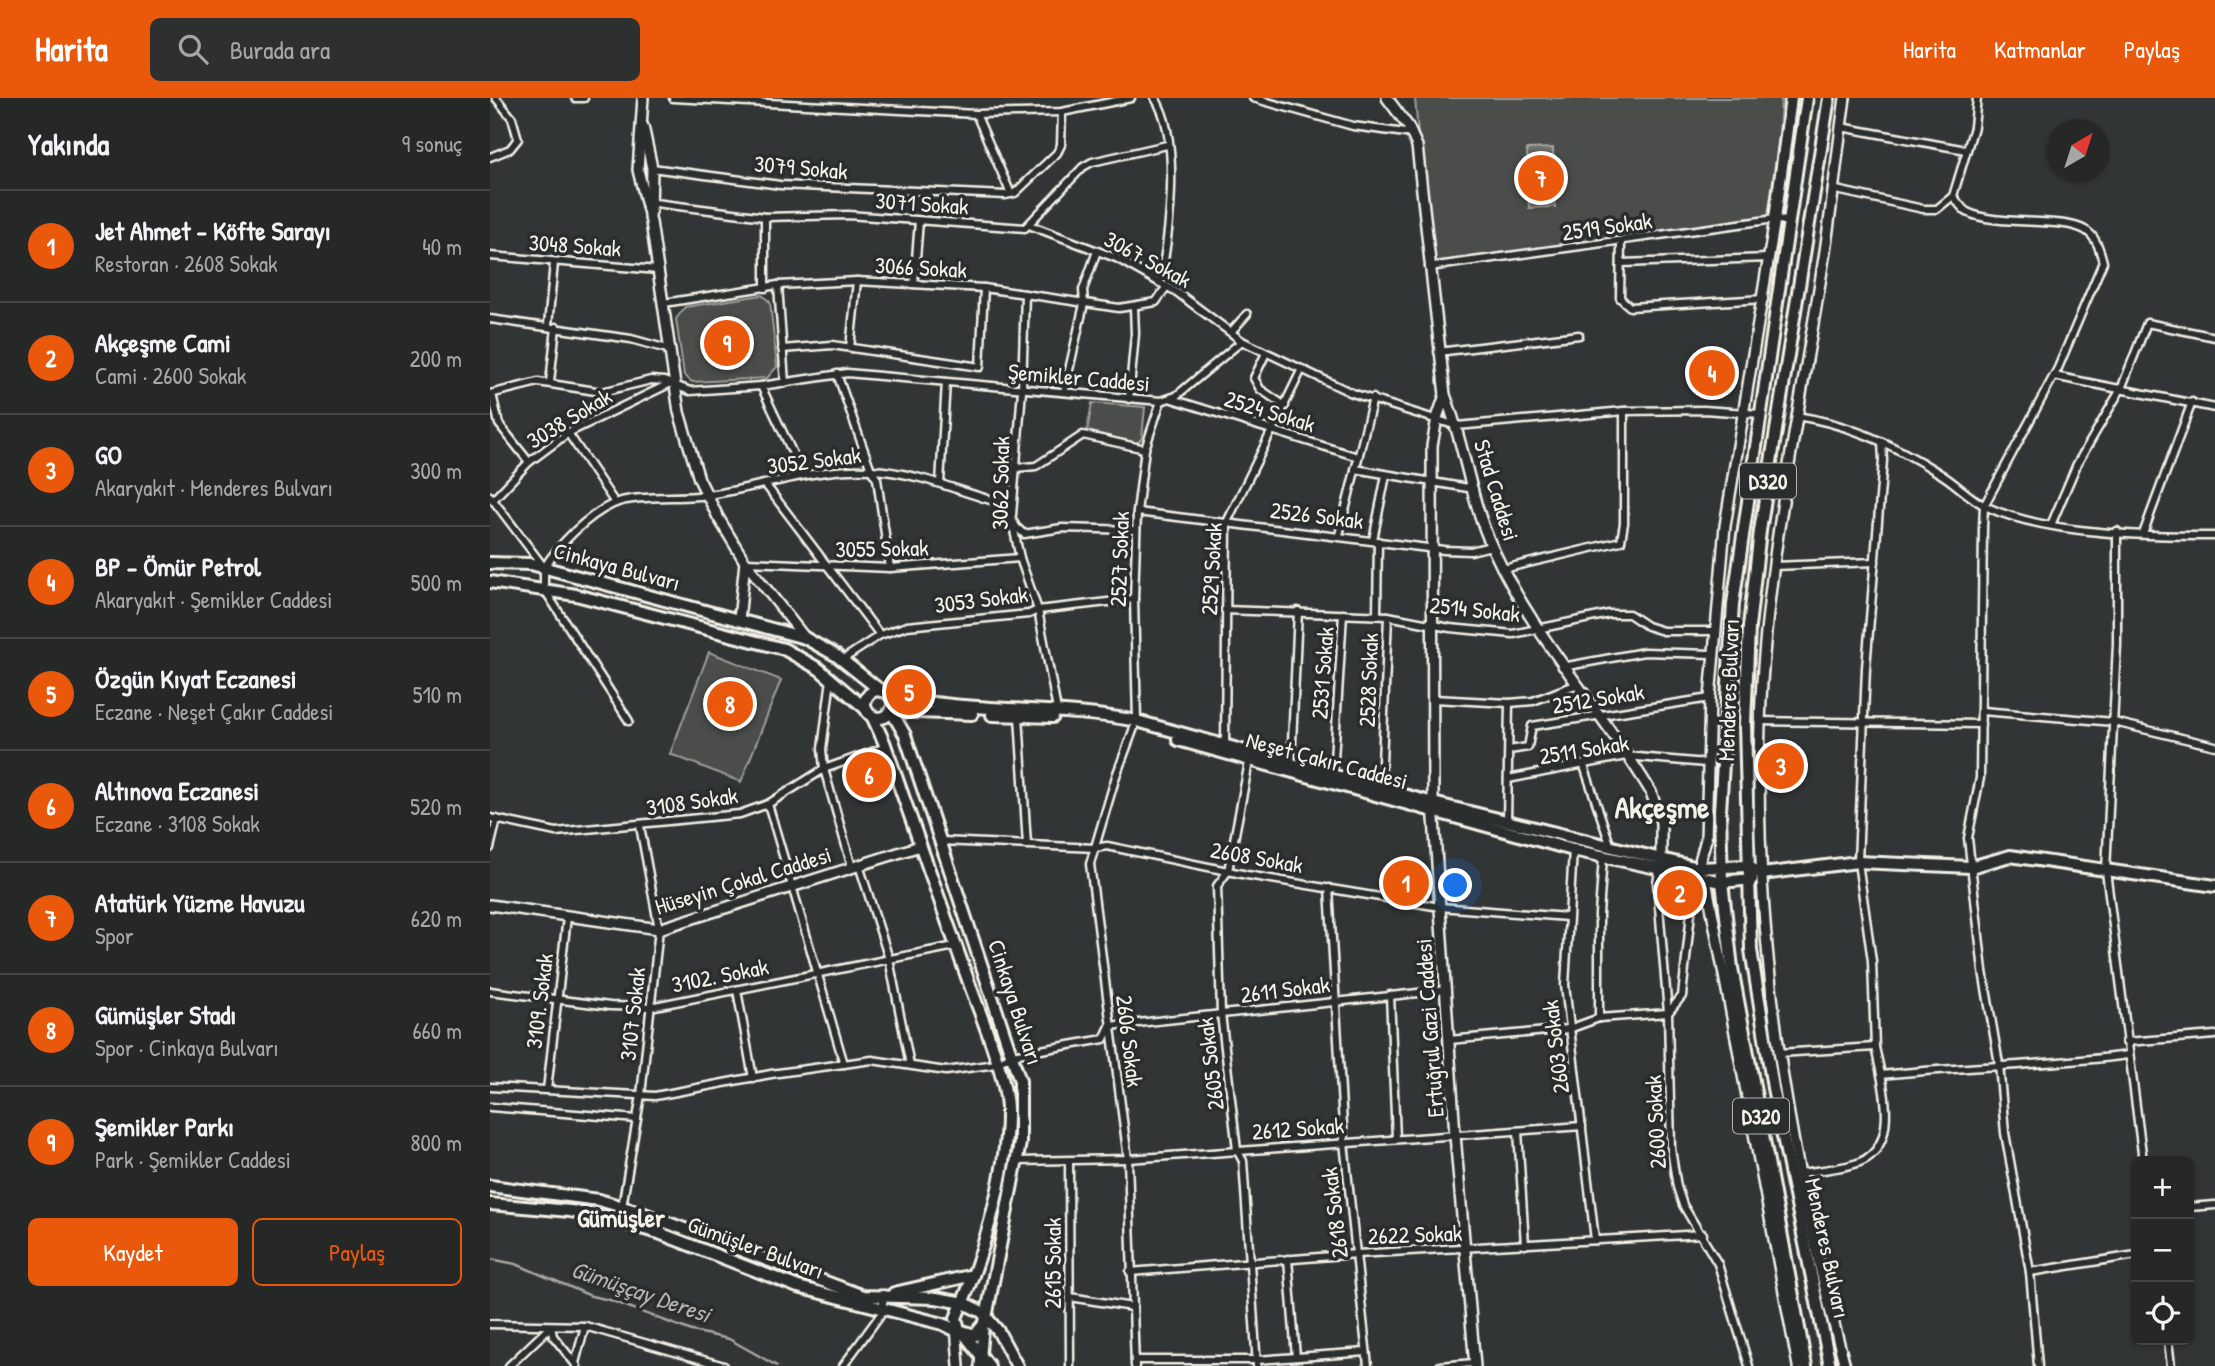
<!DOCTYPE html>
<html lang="tr">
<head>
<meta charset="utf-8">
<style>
  body { margin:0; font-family:"Patrick Hand",sans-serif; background:#2e3030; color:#f1f3f6 }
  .controls { position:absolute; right:21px; bottom:21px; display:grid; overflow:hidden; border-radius:10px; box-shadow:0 2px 5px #0004 }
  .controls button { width:63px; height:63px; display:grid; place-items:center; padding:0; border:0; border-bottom:2px solid #424445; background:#262828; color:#f1f3f6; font:35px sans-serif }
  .compass { position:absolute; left:1557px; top:21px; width:63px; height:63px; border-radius:50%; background:#262828; box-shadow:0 2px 5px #0004; rotate:39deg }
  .you { position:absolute; left:966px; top:788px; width:24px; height:24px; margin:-18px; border:5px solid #fff; border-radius:50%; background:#1a73e8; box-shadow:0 0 0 10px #1a73e833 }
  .badge { display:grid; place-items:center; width:46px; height:46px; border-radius:50%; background:#ea580c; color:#fff; font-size:23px; font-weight:700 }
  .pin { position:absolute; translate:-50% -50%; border:4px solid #fff; box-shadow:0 2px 7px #0006 }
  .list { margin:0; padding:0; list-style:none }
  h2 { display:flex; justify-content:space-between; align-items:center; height:91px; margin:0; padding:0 28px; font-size:30px }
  h2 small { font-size:23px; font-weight:400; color:#a4a6a8 }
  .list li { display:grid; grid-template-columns:46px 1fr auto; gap:21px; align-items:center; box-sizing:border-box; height:112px; padding:0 28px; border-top:2px solid #424445 }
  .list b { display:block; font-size:26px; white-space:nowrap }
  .list p { margin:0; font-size:23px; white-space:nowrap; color:#a4a6a8 }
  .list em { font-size:23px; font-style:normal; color:#a4a6a8 }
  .actions { display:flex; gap:14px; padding:21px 28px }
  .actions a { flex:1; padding:16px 0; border:2px solid #ea580c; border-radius:10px; text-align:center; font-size:24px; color:#ea580c }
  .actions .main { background:#ea580c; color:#fff }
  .icon { flex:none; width:38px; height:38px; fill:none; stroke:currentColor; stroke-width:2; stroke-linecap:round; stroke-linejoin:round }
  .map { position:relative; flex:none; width:1725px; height:1268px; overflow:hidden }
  header { display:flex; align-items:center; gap:42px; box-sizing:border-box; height:98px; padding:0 35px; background:#ea580c; color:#fff }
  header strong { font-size:33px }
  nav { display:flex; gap:38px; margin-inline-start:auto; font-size:24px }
  .search { width:490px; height:63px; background:#2e3030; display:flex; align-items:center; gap:18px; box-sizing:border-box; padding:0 24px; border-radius:10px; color:#a4a6a8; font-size:26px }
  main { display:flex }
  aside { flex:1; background:#262828 }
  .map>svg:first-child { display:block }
  .green { fill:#4b4d4c; stroke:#a09f9a; stroke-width:2 }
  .water { fill:url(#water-rules); stroke:#a6a5a0; stroke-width:2 }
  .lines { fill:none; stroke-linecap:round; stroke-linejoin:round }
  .shore { stroke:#c0bfb8; stroke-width:2 }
  .stream { stroke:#a6a5a0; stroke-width:2.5 }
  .street-casing { stroke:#f4f1e8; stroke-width:11 }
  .secondary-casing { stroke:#f4f1e8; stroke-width:14 }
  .primary-casing { stroke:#f4f1e8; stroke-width:16 }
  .street { stroke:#2a2d2e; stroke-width:6 }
  .secondary { stroke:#2a2d2e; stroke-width:9 }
  .primary { stroke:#2a2d2e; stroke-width:10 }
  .labels { text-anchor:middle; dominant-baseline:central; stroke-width:7; stroke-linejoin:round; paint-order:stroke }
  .shield { fill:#2a2d2e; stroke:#b7b6b0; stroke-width:2 }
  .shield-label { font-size:21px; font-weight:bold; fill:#f4f1e8 }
  .street-label { font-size:23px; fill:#f4f1e8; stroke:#2a2d2e }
  .water-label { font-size:24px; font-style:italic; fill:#b3b2ac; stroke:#2a2d2e }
  .quarter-label { font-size:26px; font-weight:bold; fill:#f4f1e8; stroke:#2a2d2e }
  .district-label { font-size:30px; font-weight:bold; fill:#f4f1e8; stroke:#2a2d2e }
</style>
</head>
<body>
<header>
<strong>Harita</strong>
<div class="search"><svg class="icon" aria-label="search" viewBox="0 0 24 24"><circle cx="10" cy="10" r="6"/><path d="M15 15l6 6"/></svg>Burada ara</div>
<nav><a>Harita</a><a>Katmanlar</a><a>Paylaş</a></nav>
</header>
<main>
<aside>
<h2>Yakında<small>9 sonuç</small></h2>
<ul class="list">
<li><span class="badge">1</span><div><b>Jet Ahmet - Köfte Sarayı</b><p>Restoran · 2608 Sokak</p></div><em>40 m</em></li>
<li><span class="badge">2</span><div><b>Akçeşme Cami</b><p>Cami · 2600 Sokak</p></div><em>200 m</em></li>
<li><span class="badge">3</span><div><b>GO</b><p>Akaryakıt · Menderes Bulvarı</p></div><em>300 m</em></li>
<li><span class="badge">4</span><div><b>BP - Ömür Petrol</b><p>Akaryakıt · Şemikler Caddesi</p></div><em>500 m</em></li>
<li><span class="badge">5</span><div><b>Özgün Kıyat Eczanesi</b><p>Eczane · Neşet Çakır Caddesi</p></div><em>510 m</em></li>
<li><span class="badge">6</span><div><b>Altınova Eczanesi</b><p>Eczane · 3108 Sokak</p></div><em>520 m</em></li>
<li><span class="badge">7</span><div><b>Atatürk Yüzme Havuzu</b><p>Spor</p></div><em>620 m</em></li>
<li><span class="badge">8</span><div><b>Gümüşler Stadı</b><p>Spor · Cinkaya Bulvarı</p></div><em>660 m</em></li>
<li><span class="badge">9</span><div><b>Şemikler Parkı</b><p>Park · Şemikler Caddesi</p></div><em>800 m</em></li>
</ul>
<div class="actions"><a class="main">Kaydet</a><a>Paylaş</a></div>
</aside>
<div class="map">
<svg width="1725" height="1268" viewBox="0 0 1725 1268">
  <defs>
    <pattern id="water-rules" width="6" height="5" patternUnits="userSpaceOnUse" patternTransform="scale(1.75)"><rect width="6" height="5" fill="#727370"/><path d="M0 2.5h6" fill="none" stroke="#5e5e5b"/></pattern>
  </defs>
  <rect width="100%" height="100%" fill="#323535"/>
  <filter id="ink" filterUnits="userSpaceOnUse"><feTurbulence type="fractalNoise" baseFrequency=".0143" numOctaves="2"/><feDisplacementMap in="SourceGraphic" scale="14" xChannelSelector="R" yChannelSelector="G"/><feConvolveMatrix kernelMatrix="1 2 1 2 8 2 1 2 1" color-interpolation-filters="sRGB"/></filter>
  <g filter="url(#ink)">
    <g class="green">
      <path d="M925,0H1291L1285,121L939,169Z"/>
      <path d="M272,197L280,204L287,269L277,280L202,284L194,277L186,221L195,209Z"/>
      <path d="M602,305L655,309L652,340L647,345L597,333Z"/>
      <path d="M219,554L291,582L251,684L180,656Z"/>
    </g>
    <path class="water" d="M1063,50L1065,109L1039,110L1037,51Z"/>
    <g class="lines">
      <path class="shore" d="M1048,58L1056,60L1057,99L1054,102L1046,99L1044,61Z"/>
      <path class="stream" d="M0,1161L26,1166L101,1198L120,1202L202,1233L239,1241L287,1268"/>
      <defs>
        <g id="street">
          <path d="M85,0H94"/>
          <path d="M183,0L486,16L572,14L641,0"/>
          <path d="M665,0C692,41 679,139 670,185"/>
          <path d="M763,0L863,28L923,36"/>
          <path d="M1487,0L1484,29L1463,98C1467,103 1472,111 1477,114C1506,129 1571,118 1595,132C1606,138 1610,152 1613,164L1568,270L1494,408L1493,429L1490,680L1478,740L1493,873L1509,966L1515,1035L1540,1174L1548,1268"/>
          <path d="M486,16L521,96"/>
          <path d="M1351,29L1476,52"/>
          <path d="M0,59L20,51L28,41L22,20L6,0"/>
          <path d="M162,70L290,87L516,97L525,95L567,55L571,47L572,14"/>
          <path d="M1342,91L1433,111H1447L1463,98"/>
          <path d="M157,104L275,119L358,117L535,130L593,69L602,64L677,47"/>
          <path d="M275,119V190"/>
          <path d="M539,127L626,160L688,195L752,243"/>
          <path d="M1131,144L1130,200L1140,209L1274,201"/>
          <path d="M0,158L168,172"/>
          <path d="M1131,165L1279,160"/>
          <path d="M939,169L1285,121L1299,124"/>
          <path d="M424,186L429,123"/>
          <path d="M288,187L295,285"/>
          <path d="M174,205L288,187L367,183L494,190L629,210L666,204L677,188"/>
          <path d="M0,221L141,241L181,252"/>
          <path d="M58,227L64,165"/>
          <path d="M741,234L757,216"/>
          <path d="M360,250L367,183"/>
          <path d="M292,251L342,247L490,269L494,190"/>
          <path d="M948,254L1089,237"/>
          <path d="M776,255L764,280L770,291L795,308"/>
          <path d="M347,276L381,372L387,381L400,470"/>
          <path d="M1564,278L1725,310"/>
          <path d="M60,284L66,229"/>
          <path d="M271,288L313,377"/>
          <path d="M574,294L594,206L593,192L607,153"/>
          <path d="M0,296L48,284L112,294L161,282L174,283L200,293L271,288L357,275L671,303L686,298L752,243L862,295L967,328L1134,313L1214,312L1270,316"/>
          <path d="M2,296L9,326L39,364"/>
          <path d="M639,301L645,236L644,209"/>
          <path d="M682,301L868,359"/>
          <path d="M1306,318C1357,325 1405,347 1449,375C1466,385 1480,401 1497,409C1558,437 1658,438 1725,438"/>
          <path d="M78,335L125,405"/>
          <path d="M525,370L546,368L593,337L655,351"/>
          <path d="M865,371L984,391"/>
          <path d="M450,385L456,284"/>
          <path d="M275,386L390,537"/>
          <path d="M0,398L53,468"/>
          <path d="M3,402L39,364L78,335L183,284"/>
          <path d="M647,414L954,452L981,453L1001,448"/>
          <path d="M522,417L532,292L535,196"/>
          <path d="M1561,427L1587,366L1631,291L1657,225L1725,239"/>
          <path d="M523,428L530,460L548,512L567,612"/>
          <path d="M1627,433V546L1616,773L1653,1063"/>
          <path d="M1653,436L1702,304"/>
          <path d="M849,437L883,300"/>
          <path d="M883,442L896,377"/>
          <path d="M256,464L400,470L530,460"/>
          <path d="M1284,468L1385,464"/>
          <path d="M54,470C69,446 97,418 123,406C144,396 194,401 218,397C273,389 325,369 381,372C427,374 470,394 514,406L526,429L534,436L572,430L646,432"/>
          <path d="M54,470V491L139,623"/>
          <path d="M1013,471L1131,443L1134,425V313"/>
          <path d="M735,512L898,518L960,530L1023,536L1119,516H1139L1157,528L1173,533H1225"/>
          <path d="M887,517L888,443"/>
          <path d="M352,562L390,537L417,528L539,516L548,512L644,501"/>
          <path d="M1072,569L1154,554L1222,556"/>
          <path d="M341,581L332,651L334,671L362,769"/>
          <path d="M944,601L1019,605L1043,603L1085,587"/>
          <path d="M1492,613L1624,624L1725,648"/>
          <path d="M529,618L537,747"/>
          <path d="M647,623L644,501L647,414L655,351L671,303"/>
          <path d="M1270,623L1491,626"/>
          <path d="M644,630L626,678L600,766L638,1061L645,1268"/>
          <path d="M735,648L737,424L812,271"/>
          <path d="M1019,652L1038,649L1042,628L1220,600"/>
          <path d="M759,664L738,773L727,788L731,916L747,1052L753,1063L767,1268"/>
          <path d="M801,667L808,513"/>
          <path d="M1094,668L1121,749"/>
          <path d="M843,678L853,516"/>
          <path d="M1018,681L1136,658L1216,665"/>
          <path d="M891,690L898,518"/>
          <path d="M278,706L354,966"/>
          <path d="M0,720L66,734L250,716L278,706L334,671L396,649"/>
          <path d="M1017,724L1019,605"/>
          <path d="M451,743L605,750L617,748L757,777L950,809L1077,819"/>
          <path d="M0,750L7,721"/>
          <path d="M1083,752L1075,887L1105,1142"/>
          <path d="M369,767L399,861L420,967"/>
          <path d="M1205,778L1192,898L1178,915L1181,1051L1187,1089L1193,1107L1228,1166L1259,1268"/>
          <path d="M839,790L854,1044L878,1268"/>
          <path d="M247,892L263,980"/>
          <path d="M0,893L120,908L160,909L465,848"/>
          <path d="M900,897L906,1040"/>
          <path d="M1109,920V816L1113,759"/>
          <path d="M959,942L1079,931L1109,920L1178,915L1167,785L1170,768"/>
          <path d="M1636,944L1725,937"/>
          <path d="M1289,955L1385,949L1382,863L1368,764L1376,570L1393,362L1392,344"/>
          <path d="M1391,977C1473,968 1556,968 1638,957"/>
          <path d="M0,989L165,998L281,976L382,962L456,973L506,966L522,957L614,941L620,928L956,892"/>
          <path d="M57,992L77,819"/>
          <path d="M0,1009L147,1021"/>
          <path d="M1028,1033L1035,1147"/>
          <path d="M527,1063L638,1061L1092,1028"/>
          <path d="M579,1063L580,1268"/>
          <path d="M1311,1075C1329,1072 1353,1071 1370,1064C1412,1046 1392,983 1385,949"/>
          <path d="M132,1109L151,997L169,831L150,728"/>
          <path d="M1699,1109L1725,1107"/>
          <path d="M798,1161L806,1259"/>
          <path d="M640,1174L867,1156L1213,1136"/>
          <path d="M1540,1174L1646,1157"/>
          <path d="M580,1199L642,1209"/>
          <path d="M0,1226L95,1228L234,1268"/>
          <path d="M1678,1242L1681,1268"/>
          <path d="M645,1262H767L876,1254"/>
          <path d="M85,1265L95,1228"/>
          <path d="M19,1268L61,1228L63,1238L87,1268"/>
          <path d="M353,1268L393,1213V1196"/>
          <path d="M950,1268L984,1265"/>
        </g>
        <g id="secondary">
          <path d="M153,0L148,72L161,124L189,314L209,381L228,419L255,464L315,540"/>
          <path d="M897,0L918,28L927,48L955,297C975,347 980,403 1003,451C1045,542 1111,610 1161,694L1171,724V761"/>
          <path d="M153,28L162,70L161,114"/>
          <path d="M955,297L947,320L942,348L943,705L965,1037L985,1268"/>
          <path d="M249,522L255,464"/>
          <path d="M1208,770L1216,741L1220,600L1235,428L1285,121"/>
          <path d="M1207,779L1217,787L1308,1268"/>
          <path d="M0,807L169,831L430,748"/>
          <path d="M466,1228L469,1268"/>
          <path d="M490,1268L493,1231"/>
          <path d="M1355,1268C1298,1059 1263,842 1270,625C1275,470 1309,319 1333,166C1342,111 1347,55 1355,0"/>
        </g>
        <g id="primary">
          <path d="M1339,0L1270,433L1259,529L1255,626L1261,852L1283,990L1340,1268"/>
          <path d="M1285,121L1301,0"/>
          <path d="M0,465L41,466L315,540L347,558L391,593"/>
          <path d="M0,484L86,497L294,551L329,571L376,611"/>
          <circle cx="389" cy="606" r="14"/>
          <path d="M399,597C481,616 565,607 647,623L943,705L1208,770L1257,768L1272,776L1368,764L1481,769L1520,758L1725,788"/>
          <path d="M401,613L482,616"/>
          <path d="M502,617L563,619"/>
          <path d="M382,618L394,644C422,723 449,801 477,879C489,914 516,975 517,1011C518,1076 492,1161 466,1220L469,1232L485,1237L495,1225L530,1045V983L415,637L401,613"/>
          <path d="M688,642L1083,752L1232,784L1262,781"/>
          <path d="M0,1088L109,1102L149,1114L373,1198L446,1200L474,1205L492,1214L508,1233L527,1268"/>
          <path d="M0,1106L80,1113L114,1120L169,1135L308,1189L453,1226L475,1237L499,1268"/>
          <path d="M404,1195L483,1177"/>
          <path d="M1316,1268L1242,870L1232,784L1230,713L1243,506L1317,0"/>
        </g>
      </defs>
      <use href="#street" class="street-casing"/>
      <use href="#secondary" class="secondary-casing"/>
      <use href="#primary" class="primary-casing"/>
      <use href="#street" class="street"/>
      <use href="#secondary" class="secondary"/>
      <use href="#primary" class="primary"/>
    </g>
  </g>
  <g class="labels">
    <g class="shield">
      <rect x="1250" y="365.5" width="56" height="35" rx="5"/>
      <rect x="1243" y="1000.5" width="56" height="35" rx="5"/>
    </g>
    <g class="shield-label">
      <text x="1278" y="383">D320</text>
      <text x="1271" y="1018">D320</text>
    </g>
    <g class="street-label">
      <text transform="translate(311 69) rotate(5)">3079 Sokak</text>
      <text transform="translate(432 105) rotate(4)">3071 Sokak</text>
      <text transform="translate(1117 128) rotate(-8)">2519 Sokak</text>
      <text transform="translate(85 147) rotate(4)">3048 Sokak</text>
      <text transform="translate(658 161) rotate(28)">3067 Sokak</text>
      <text transform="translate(431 169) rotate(3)">3066 Sokak</text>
      <text transform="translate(589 279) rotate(5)">Şemikler Caddesi</text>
      <text transform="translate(780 313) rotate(17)">2524 Sokak</text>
      <text transform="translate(79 320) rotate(-31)">3038 Sokak</text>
      <text transform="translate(324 362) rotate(-7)">3052 Sokak</text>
      <text transform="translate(510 385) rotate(-89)">3062 Sokak</text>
      <text transform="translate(1007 392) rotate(73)">Stad Caddesi</text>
      <text transform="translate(827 417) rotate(7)">2526 Sokak</text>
      <text transform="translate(392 450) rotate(-1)">3055 Sokak</text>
      <text transform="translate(629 461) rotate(-88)">2527 Sokak</text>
      <text transform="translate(127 468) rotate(15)">Cinkaya Bulvarı</text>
      <text transform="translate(721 471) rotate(-87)">2529 Sokak</text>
      <text transform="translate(491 501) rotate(-7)">3053 Sokak</text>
      <text transform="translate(985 511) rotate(6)">2514 Sokak</text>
      <text transform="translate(832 575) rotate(-86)">2531 Sokak</text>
      <text transform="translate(878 582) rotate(-88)">2528 Sokak</text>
      <text transform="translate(1238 592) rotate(-88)">Menderes Bulvarı</text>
      <text transform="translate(1108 600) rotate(-9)">2512 Sokak</text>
      <text transform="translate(1094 651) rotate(-9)">2511 Sokak</text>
      <text transform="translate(837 662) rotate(15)">Neşet Çakır Caddesi</text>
      <text transform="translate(202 703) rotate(-8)">3108 Sokak</text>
      <text transform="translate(767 759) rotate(10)">2608 Sokak</text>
      <text transform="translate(253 782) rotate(-17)">Hüseyin Çokal Caddesi</text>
      <text transform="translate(230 877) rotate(-11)">3102. Sokak</text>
      <text transform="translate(795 891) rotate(-7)">2611 Sokak</text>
      <text transform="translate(49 903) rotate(-83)">3109. Sokak</text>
      <text transform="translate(526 904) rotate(72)">Cinkaya Bulvarı</text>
      <text transform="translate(142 916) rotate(-84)">3107 Sokak</text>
      <text transform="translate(939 930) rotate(-94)">Ertuğrul Gazi Caddesi</text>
      <text transform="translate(640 943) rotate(83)">2606 Sokak</text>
      <text transform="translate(1065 949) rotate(-97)">2603 Sokak</text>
      <text transform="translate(720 966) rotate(-97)">2605 Sokak</text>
      <text transform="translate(1165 1024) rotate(-93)">2600 Sokak</text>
      <text transform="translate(808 1030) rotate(-4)">2612 Sokak</text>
      <text transform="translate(844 1115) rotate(-97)">2618 Sokak</text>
      <text transform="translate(925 1136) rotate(-2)">2622 Sokak</text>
      <text transform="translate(266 1149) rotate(20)">Gümüşler Bulvarı</text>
      <text transform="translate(1338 1150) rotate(78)">Menderes Bulvarı</text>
      <text transform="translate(562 1165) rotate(-90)">2615 Sokak</text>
    </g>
    <g class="water-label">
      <text transform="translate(151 1193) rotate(19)">Gümüşçay Deresi</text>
    </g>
    <g class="quarter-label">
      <text x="131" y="1119">Gümüşler</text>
    </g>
    <g class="district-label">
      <text x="1172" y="709">Akçeşme</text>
    </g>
  </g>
</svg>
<div class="controls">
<button>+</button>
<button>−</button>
<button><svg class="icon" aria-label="locate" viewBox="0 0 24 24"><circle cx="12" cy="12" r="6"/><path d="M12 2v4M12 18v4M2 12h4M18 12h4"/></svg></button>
</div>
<svg class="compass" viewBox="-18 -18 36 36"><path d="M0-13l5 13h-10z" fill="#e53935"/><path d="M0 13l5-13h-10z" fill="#a4a6a8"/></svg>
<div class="you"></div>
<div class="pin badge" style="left:916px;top:785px">1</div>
<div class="pin badge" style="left:1190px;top:795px">2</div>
<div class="pin badge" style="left:1291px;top:668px">3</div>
<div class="pin badge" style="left:1222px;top:275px">4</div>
<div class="pin badge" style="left:419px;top:594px">5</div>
<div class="pin badge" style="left:379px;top:677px">6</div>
<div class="pin badge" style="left:1051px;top:80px">7</div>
<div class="pin badge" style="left:240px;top:606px">8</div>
<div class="pin badge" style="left:237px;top:245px">9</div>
</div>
</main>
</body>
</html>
